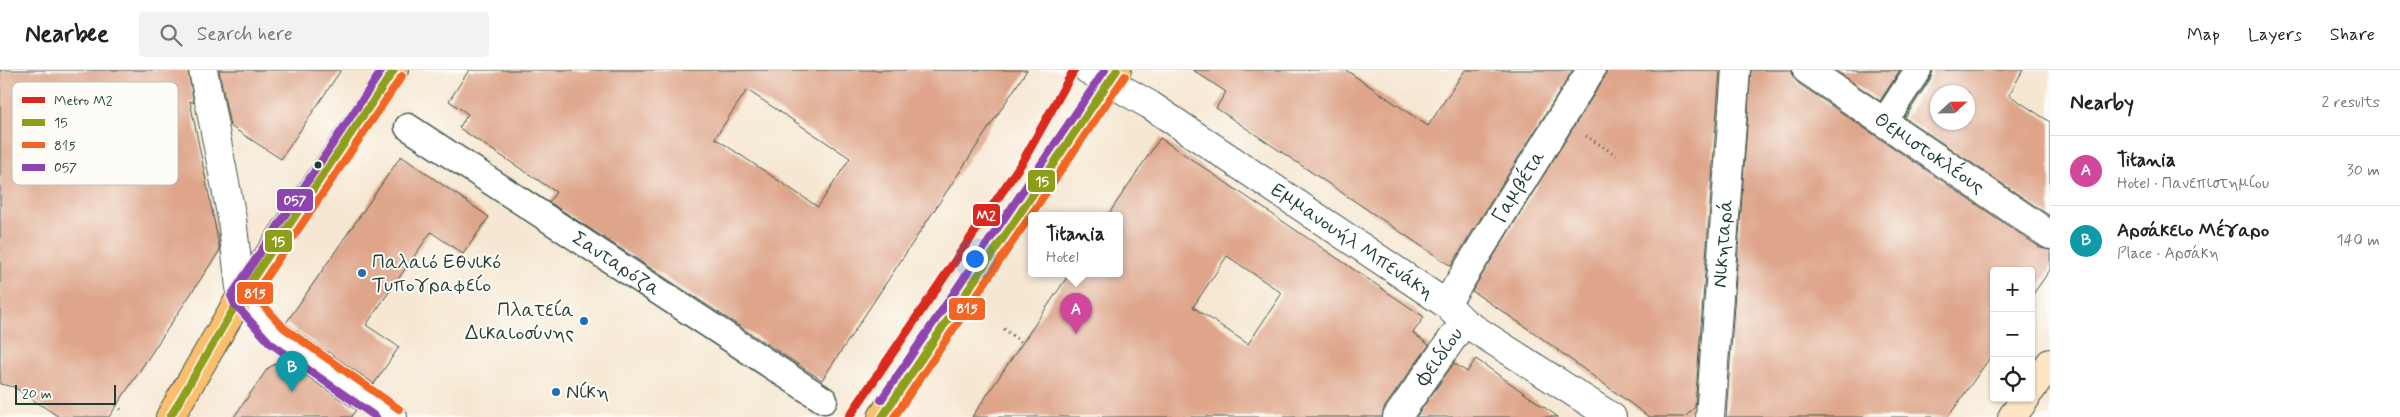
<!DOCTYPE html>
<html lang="en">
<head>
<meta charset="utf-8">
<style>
  body { margin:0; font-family:Mynerve,sans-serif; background:#f2f2f2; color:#222 }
  .controls { position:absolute; right:15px; bottom:15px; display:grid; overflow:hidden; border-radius:5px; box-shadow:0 1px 4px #0004 }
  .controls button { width:45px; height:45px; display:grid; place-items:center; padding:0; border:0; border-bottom:1px solid #e0e0e0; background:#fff; color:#222; font:25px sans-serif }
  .compass { position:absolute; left:1930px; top:15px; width:45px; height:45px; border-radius:50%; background:#fff; box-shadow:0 1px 4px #0004; rotate:68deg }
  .scale { position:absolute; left:15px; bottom:12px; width:101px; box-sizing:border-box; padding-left:5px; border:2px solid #1f3d34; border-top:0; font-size:14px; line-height:18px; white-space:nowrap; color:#1f3d34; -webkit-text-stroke:4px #fdfcf7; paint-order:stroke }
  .you { position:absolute; left:974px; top:188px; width:18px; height:18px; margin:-12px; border:4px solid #fff; border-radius:50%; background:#1a73e8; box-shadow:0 0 0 8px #1a73e833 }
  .badge { display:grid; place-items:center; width:32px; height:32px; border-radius:50%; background:#ea580c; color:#fff; font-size:16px; font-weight:700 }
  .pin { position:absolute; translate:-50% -41px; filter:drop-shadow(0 1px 2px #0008) }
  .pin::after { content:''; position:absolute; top:26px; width:18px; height:15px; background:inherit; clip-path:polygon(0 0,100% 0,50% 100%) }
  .popup { position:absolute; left:1028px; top:142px; width:95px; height:65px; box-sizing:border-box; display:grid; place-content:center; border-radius:5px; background:#fff; filter:drop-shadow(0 1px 4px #0005); font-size:16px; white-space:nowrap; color:#767676 }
  .popup b { font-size:19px; color:#222 }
  .popup::after { content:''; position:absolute; left:50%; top:100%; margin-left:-10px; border:10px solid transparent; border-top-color:#fff }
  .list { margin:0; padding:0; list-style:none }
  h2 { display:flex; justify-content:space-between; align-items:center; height:65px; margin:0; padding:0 20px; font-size:21px }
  h2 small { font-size:16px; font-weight:400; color:#767676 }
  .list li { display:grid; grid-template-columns:32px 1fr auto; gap:15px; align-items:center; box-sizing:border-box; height:70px; padding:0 20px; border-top:1px solid #e0e0e0 }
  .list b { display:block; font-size:19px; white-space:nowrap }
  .list p { margin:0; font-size:16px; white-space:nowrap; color:#767676 }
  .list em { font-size:16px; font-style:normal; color:#767676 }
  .icon { flex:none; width:28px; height:28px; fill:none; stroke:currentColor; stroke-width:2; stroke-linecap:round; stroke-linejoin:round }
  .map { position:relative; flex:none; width:2050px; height:347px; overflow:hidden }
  header { display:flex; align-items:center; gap:30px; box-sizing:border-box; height:70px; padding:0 25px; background:#fff; border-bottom:1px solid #e0e0e0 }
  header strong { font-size:24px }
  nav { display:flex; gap:28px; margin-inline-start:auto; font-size:18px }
  .search { width:350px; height:45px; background:#f2f2f2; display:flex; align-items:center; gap:12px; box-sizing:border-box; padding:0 18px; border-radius:5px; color:#767676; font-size:19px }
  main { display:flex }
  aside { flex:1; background:#fff }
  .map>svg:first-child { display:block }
  .building { fill:#dea58a; fill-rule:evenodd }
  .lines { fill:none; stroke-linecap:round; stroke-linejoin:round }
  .pedestrian-casing { stroke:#3f564c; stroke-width:29 }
  .minor-casing { stroke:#3f564c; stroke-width:30 }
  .secondary-casing { stroke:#3f564c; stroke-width:30 }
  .primary-casing { stroke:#3f564c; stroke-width:30 }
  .path { stroke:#3f564c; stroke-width:3; stroke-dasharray:1 4; stroke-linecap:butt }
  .pedestrian { stroke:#fff; stroke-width:26 }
  .minor { stroke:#fff; stroke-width:28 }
  .secondary { stroke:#fde5c5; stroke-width:28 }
  .primary { stroke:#fabe6d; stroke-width:28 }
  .bus-1-casing { stroke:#fdfcf7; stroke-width:11 }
  .bus-2-casing { stroke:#fdfcf7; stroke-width:11 }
  .bus-3-casing { stroke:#fdfcf7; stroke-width:11 }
  .bus-1 { stroke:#8f9e1a; stroke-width:8 }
  .bus-2 { stroke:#f26522; stroke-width:8 }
  .bus-3 { stroke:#8e44ad; stroke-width:8 }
  .metro-1-casing { stroke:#fdfcf7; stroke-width:12 }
  .metro-1 { stroke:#da291c; stroke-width:9 }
  .bus-dot { fill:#1f3d34; stroke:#fdfcf7; stroke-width:2 }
  .poi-dot { fill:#1f6fb2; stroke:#fdfcf7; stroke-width:2 }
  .labels { text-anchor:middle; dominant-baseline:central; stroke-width:4; stroke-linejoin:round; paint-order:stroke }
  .street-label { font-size:20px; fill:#1f3d34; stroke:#fdfcf7 }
  .poi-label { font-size:20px; fill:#1f3d34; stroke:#fdfcf7; text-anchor:start }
  .key { fill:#fdfcf7; stroke:#bac3bc; stroke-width:1 }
  .key-label { font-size:14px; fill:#1f3d34 }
  .line-badge { stroke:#fdfcf7; stroke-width:2 }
  .badge-label { font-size:14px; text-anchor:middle; font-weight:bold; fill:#fff }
</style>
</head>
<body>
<header>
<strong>Nearbee</strong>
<div class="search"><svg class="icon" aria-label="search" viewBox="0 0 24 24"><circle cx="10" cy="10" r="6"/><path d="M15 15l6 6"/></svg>Search here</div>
<nav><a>Map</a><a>Layers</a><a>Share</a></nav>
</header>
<main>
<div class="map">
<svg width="2050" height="347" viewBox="0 0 2050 347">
  <rect width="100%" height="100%" fill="#fdfcf7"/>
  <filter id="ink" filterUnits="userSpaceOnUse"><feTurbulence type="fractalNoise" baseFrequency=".02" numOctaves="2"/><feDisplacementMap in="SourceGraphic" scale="10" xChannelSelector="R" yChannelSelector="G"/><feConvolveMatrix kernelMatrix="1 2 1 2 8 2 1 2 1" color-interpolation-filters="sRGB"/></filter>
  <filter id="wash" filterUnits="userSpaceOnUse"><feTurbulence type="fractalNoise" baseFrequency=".0096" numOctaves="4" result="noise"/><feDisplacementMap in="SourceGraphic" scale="20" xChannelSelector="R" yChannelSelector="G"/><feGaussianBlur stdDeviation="1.12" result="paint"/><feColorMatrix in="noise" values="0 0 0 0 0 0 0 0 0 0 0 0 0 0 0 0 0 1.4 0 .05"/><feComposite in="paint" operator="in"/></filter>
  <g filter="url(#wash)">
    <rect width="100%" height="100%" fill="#f6e7d2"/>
    <g id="blocks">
      <g class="building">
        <path d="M0,0H188L194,33L190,31L220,180L109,347H59L14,317L0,314Z"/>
        <path d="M219,0H341L281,89L230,56Z"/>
        <path d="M469,0H1027L822,310L549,132L556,122L459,58L468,44L449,31ZM747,20L850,88L818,137L715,68Z"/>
        <path d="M1193,0H1346L1428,56L1465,0H1573L1451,196L1216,38L1226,22Z"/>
        <path d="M1607,0H1720L1695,337L1685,347H1649L1533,262L1472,221L1604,8Z"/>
        <path d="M1751,0H1792L1793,7L1798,13L2041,178L2050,180V200L2031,227V201H1994V282L1948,347H1726Z"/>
        <path d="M1835,0H1900L1880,31Z"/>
        <path d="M1933,0H2023L2009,25L2050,52V146L1905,48L1931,8ZM1938,22H1968V52H1938Z"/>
        <path d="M1160,68L1424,247L1413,263L1429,275L1384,338L1382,347H972L1070,203H1120V145H1108ZM1227,186L1282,223L1248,274L1193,237Z"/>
        <path d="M401,86L489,147L463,184L431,162L366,255L399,277L374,314L286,253Z"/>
        <path d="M1476,289L1558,347H1416L1454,293L1467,302Z"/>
        <path d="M283,290L356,340L351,347H234L268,298Z"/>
      </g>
    </g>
  </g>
  <g filter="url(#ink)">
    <use href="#blocks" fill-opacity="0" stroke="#3f564c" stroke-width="1"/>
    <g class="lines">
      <defs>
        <g id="pedestrian">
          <path d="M1884,52L1918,0"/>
          <path id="s1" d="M408,57L824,330"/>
        </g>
        <g id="minor">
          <path d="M203,0L232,149L241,226L277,266L393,347"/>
          <path id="s2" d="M1088,0L1150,35L1446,234L1464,252L1612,347"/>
          <path id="s3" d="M1807,0L2050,165"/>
          <path id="s4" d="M1446,234L1591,0"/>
          <path id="s5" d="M1397,347L1464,252"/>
          <path id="s6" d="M1710,347L1736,0"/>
        </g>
        <g id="secondary">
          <path d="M2031,320L2050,293"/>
          <path d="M2012,347L2026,328"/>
        </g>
        <g id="primary">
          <path d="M170,347L241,226L394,0"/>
          <path d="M882,347L1117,0"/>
        </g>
      </defs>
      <use href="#pedestrian" class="pedestrian-casing"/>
      <use href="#minor" class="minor-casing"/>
      <use href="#secondary" class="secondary-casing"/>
      <use href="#primary" class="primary-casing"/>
      <g class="path">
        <path d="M1586,66L1616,85"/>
        <path d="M1004,259L1022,273"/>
        <path d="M116,336L124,341"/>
      </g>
      <use href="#pedestrian" class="pedestrian"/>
      <use href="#minor" class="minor"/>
      <use href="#secondary" class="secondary"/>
      <use href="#primary" class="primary"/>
      <defs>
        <g id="bus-1">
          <path d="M170,347L241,226L394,0"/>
          <path d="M882,347L1117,0"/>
        </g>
        <g id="bus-2">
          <path d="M399,339L284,258L254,225L402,6"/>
          <path d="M894,347L1125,6"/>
        </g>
        <g id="bus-3">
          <path d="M881,330L1105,0"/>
          <path d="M376,347L270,273L234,233L231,226L382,0"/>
        </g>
      </defs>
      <use href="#bus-1" class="bus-1-casing"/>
      <use href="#bus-2" class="bus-2-casing"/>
      <use href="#bus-3" class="bus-3-casing"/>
      <use href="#bus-1" class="bus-1"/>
      <use href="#bus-2" class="bus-2"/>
      <use href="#bus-3" class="bus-3"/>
      <defs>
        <path id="metro-1" d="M849,347L1023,91L1074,0"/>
      </defs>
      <use href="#metro-1" class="metro-1-casing"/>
      <use href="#metro-1" class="metro-1"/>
    </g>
  </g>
  <circle class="bus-dot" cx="318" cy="95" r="4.5"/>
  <g class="poi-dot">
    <circle cx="362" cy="203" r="5"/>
    <circle cx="584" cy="251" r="5"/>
    <circle cx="556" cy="322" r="5"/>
  </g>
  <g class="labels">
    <g class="street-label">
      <text stroke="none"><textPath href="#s3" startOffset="148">Θεμιστοκλέους</textPath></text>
      <text stroke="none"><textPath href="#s4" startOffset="138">Γαμβέτα</textPath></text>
      <text stroke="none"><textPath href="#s2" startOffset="315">Εμμανουήλ Μπενάκη</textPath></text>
      <text stroke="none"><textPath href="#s6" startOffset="174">Νικηταρά</textPath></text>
      <text stroke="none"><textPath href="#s1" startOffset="249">Σανταρόζα</textPath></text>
      <text stroke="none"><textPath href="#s5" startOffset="74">Φειδίου</textPath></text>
    </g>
    <g class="poi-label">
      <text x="372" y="192">Παλαιό Εθνικό<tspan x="372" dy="23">Τυπογραφείο</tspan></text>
      <text x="574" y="240" text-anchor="end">Πλατεία<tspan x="574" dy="23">Δικαιοσύνης</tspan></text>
      <text x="566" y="322">Νίκη</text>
    </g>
  </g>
  <rect x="12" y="12" width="166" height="103" rx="8" class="key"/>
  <rect x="22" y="27" width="23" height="6" fill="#da291c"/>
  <rect x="22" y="49" width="23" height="7" fill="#8f9e1a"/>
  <rect x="22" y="72" width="23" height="6" fill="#f26522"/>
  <rect x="22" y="94" width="23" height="7" fill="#8e44ad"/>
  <g class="key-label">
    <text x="54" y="35">Metro Μ2</text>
    <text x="54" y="57">15</text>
    <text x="54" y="80">815</text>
    <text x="54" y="102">057</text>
  </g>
  <g class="line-badge">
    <rect x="1027" y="99" width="29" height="24" rx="5" fill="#8f9e1a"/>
    <rect x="276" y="118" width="38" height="24" rx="5" fill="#8e44ad"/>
    <rect x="972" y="133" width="29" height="24" rx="5" fill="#da291c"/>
    <rect x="264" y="159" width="29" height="24" rx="5" fill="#8f9e1a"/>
    <rect x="236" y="211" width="38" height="24" rx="5" fill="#f26522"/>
    <rect x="948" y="227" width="38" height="24" rx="5" fill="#f26522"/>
  </g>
  <g class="badge-label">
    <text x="1042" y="116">15</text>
    <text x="295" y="135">057</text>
    <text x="986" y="150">Μ2</text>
    <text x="278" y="176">15</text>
    <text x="255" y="228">815</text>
    <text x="967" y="243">815</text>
  </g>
</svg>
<div class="controls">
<button>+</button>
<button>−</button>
<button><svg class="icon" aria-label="locate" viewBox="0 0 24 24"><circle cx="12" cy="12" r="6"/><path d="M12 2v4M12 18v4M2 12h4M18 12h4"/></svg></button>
</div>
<svg class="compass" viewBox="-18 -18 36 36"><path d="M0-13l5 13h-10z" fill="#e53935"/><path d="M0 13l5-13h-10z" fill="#767676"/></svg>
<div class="scale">20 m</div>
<div class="you"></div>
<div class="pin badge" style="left:1076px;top:264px;background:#d1479c">A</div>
<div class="popup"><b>Titania</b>Hotel</div>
<div class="pin badge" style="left:292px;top:322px;background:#0f9aa8">B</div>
</div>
<aside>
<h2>Nearby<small>2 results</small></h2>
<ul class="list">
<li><span class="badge" style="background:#d1479c">A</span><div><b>Titania</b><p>Hotel · Πανεπιστημίου</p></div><em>30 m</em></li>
<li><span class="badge" style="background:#0f9aa8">B</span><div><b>Αρσάκειο Μέγαρο</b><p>Place · Αρσάκη</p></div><em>140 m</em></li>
</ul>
</aside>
</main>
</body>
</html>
